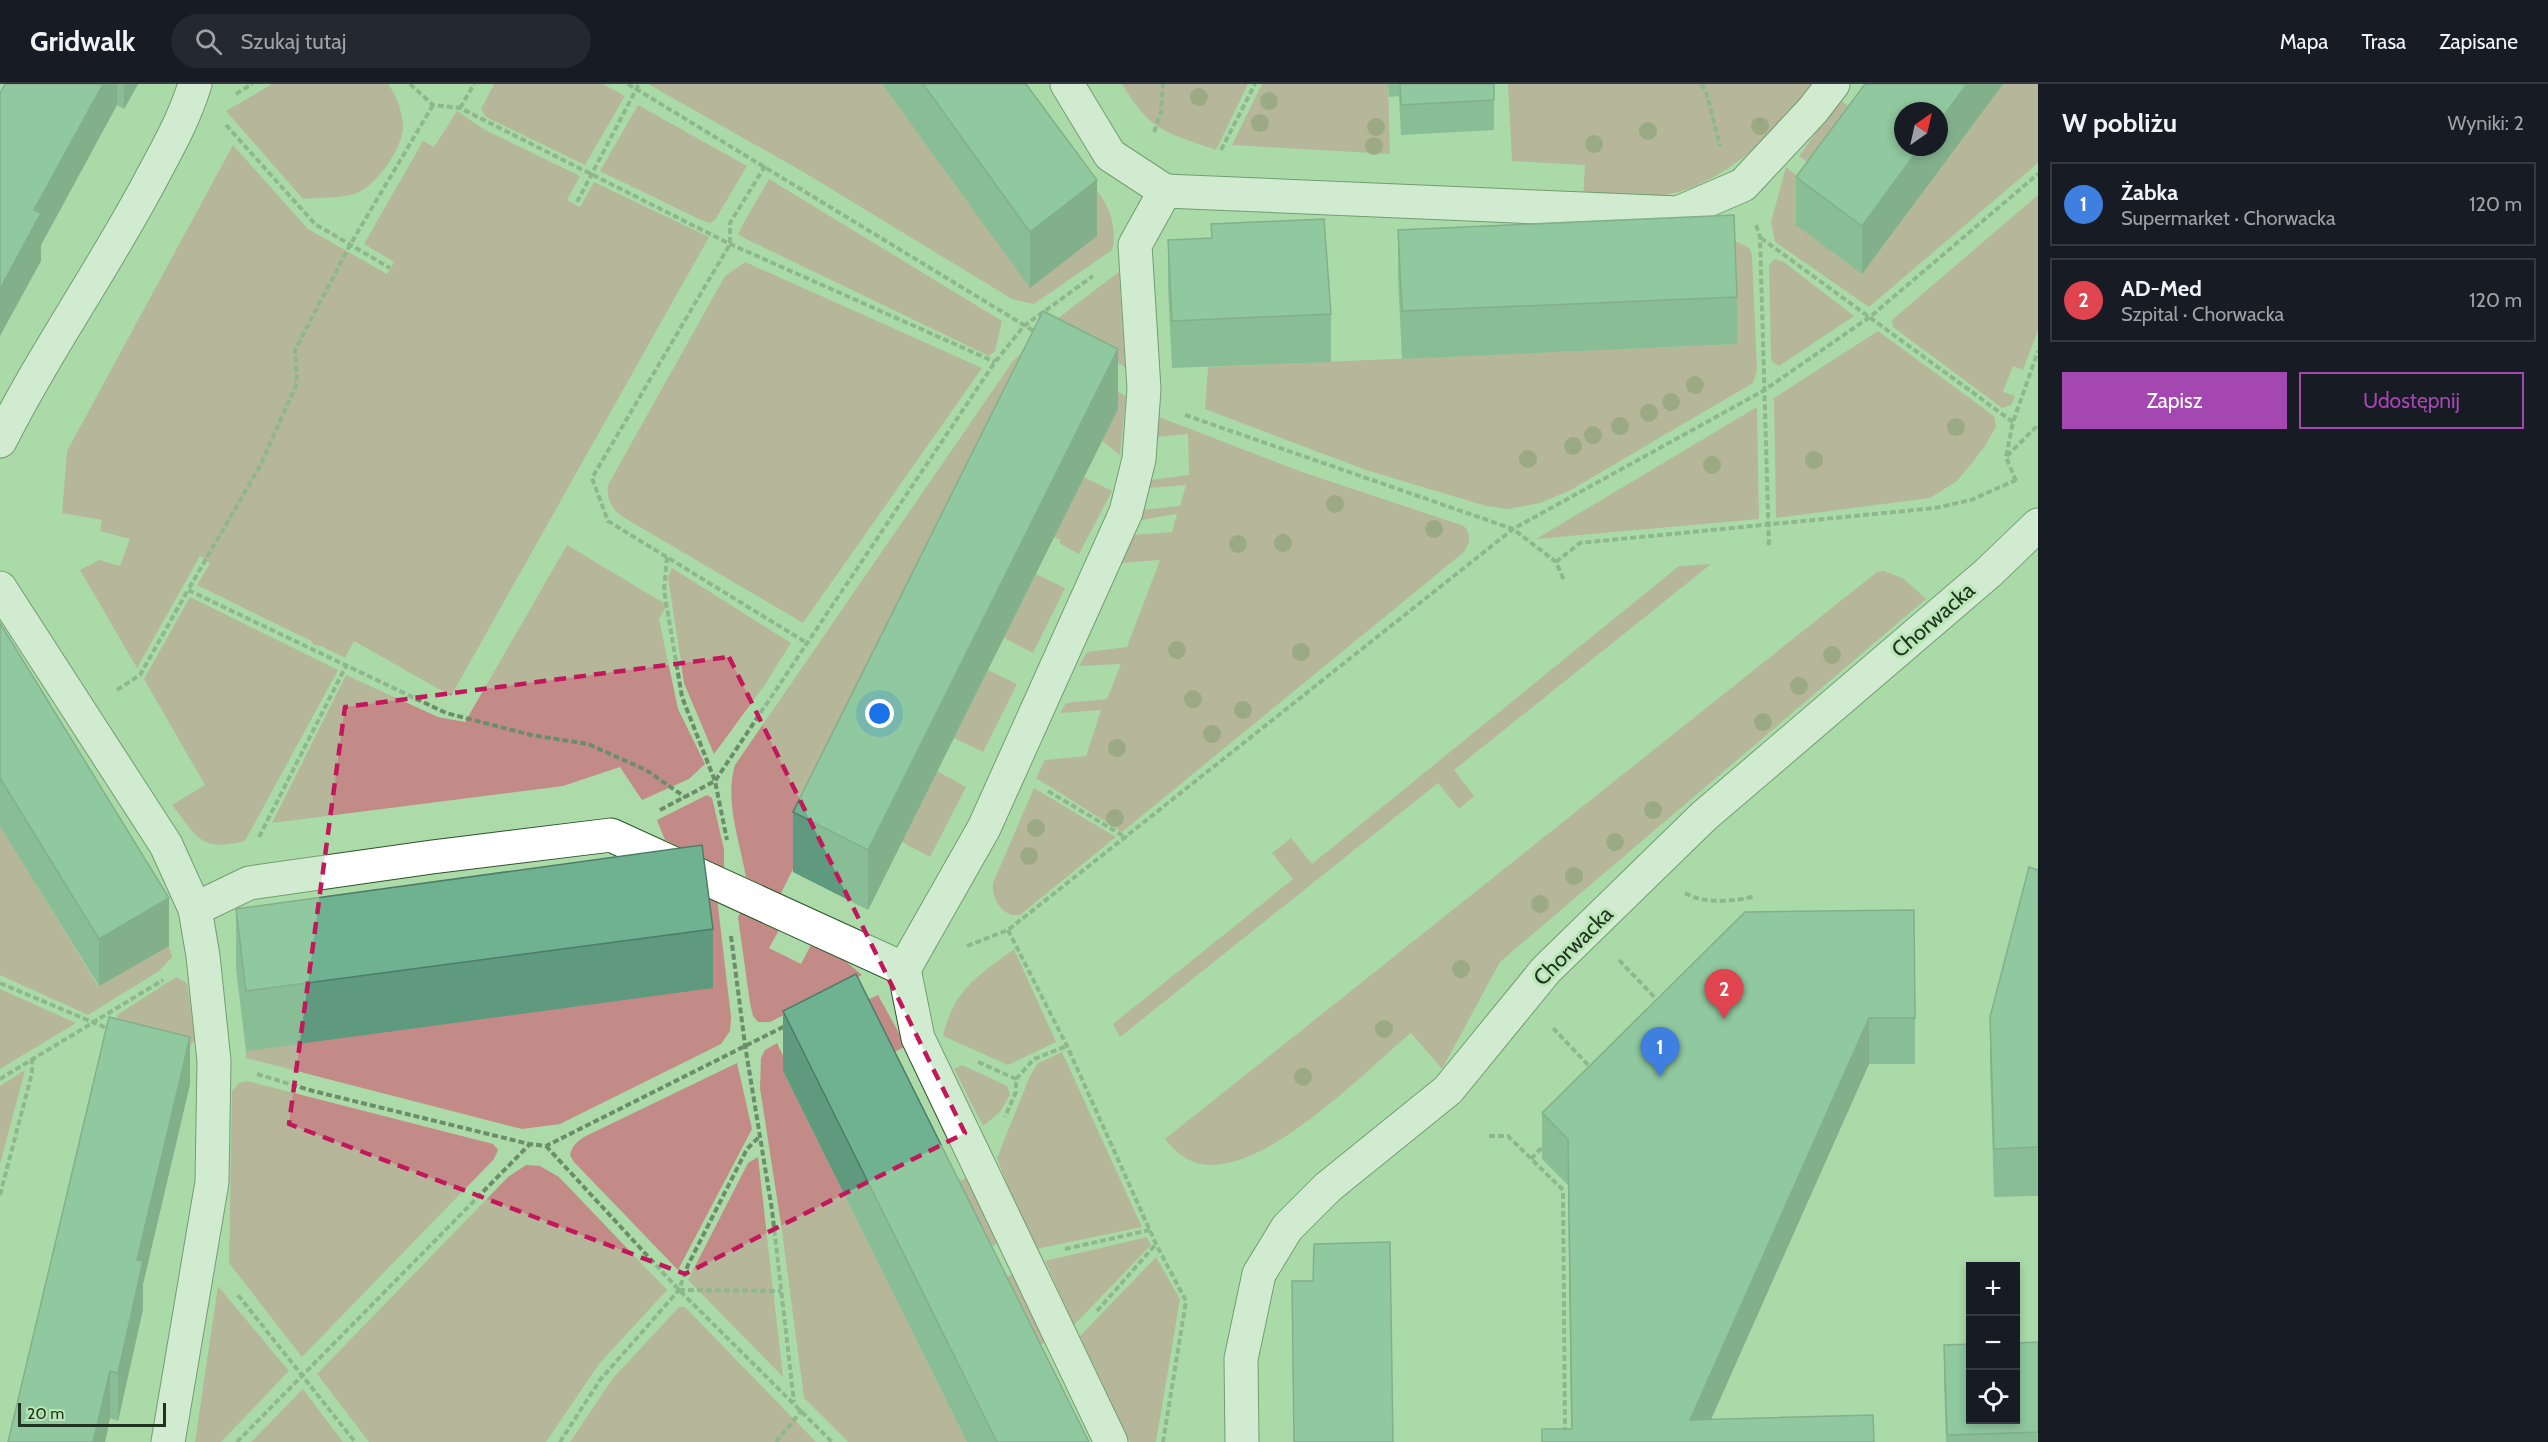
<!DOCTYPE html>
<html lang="pl">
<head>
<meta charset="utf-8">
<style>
  body { margin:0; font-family:Cabin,sans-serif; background:#242831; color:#f1f3f6 }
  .controls { position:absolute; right:18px; bottom:18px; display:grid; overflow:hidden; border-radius:0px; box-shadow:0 3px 9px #0003 }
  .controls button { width:54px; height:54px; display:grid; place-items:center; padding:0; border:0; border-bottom:2px solid #363941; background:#171b24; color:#f1f3f6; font:30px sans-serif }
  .compass { position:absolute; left:1894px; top:18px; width:54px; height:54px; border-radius:50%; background:#171b24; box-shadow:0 3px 9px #0003; rotate:34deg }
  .scale { position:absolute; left:18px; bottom:15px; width:148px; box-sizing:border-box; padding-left:6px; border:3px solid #213320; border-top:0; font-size:16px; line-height:21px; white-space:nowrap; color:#213320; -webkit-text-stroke:4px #b9e7b5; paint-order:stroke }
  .you { position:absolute; left:880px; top:630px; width:21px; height:21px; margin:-15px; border:4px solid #fff; border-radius:50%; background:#1a73e8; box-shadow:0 0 0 9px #1a73e833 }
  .badge { display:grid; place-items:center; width:39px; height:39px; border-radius:50%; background:#a547b1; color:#fff; font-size:20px; font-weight:700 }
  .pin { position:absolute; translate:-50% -50px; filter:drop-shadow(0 2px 3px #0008) }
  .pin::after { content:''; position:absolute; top:32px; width:21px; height:18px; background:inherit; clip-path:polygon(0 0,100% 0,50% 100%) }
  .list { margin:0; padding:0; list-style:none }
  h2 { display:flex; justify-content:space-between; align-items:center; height:78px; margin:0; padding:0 24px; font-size:26px }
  h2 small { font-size:20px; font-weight:400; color:#9ea1a6 }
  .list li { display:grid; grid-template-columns:39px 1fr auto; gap:18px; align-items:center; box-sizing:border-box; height:84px; margin:0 12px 12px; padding:0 12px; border:2px solid #363941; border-radius:0px }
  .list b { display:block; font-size:22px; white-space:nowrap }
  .list p { margin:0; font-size:20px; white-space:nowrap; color:#9ea1a6 }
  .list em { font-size:20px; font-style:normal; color:#9ea1a6 }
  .actions { display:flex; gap:12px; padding:18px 24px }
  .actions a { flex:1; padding:14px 0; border:2px solid #a547b1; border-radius:0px; text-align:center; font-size:21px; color:#a547b1 }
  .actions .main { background:#a547b1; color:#fff }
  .icon { flex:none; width:33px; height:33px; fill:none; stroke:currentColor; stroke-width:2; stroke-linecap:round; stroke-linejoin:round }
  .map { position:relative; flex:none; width:2038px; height:1358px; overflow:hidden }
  header { display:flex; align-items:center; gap:36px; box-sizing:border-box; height:84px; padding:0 30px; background:#171b24; border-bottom:2px solid #363941 }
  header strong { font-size:28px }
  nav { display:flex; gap:33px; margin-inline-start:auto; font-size:21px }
  .search { width:420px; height:54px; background:#242831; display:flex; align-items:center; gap:15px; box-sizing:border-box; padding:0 21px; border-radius:33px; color:#9ea1a6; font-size:22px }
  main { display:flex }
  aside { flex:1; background:#171b24 }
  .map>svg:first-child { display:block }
  .green { fill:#c28b87 }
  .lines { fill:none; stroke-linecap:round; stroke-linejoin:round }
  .minor-casing { stroke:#2b5429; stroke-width:35 }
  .path { stroke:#6c8d6a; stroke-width:4; stroke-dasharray:6 3; stroke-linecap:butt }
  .minor { stroke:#fff; stroke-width:33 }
  .tree { fill:#886e5a }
  .wall { fill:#5f997e }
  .shaded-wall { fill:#4e7d66 }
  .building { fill:#6fb292; stroke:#4e7d66; stroke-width:1.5 }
  .marked { fill:none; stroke:#c2185b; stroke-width:4.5; stroke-dasharray:12 8; stroke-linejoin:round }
  .labels { text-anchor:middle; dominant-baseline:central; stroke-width:6; stroke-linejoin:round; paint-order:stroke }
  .street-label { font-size:22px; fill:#213320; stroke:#b9e7b5 }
</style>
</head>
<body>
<header>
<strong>Gridwalk</strong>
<div class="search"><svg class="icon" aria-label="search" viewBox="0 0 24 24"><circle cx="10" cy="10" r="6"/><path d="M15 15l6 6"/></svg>Szukaj tutaj</div>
<nav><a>Mapa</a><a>Trasa</a><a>Zapisane</a></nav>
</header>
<main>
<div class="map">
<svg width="2038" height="1358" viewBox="0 0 2038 1358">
  <rect width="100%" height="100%" fill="#acdaa9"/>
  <g class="green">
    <path d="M272,0H388C397,12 403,29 403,44C402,65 375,104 354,110C339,115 319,113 303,115L226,27Z"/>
    <path d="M494,0H603L625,12L585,81L486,33L481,25Z"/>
    <path d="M648,0H882L1030,203L1096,152L1076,123L1097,107C1110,122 1118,148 1112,166L1034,220L1012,215L805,89Z"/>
    <path d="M1122,0H1248L1216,66C1165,48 1151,48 1122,0Z"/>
    <path d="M1262,0H1388L1390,70L1232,61Z"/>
    <path d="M1508,0H1813C1779,47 1725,100 1665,111C1639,115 1610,115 1583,117L1585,81L1512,77Z"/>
    <path d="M2003,0H2038V79L1869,223L1775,158L1771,138L1786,83L1820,110L1862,190Z"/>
    <path d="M1840,16L1872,40L1831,95L1799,72Z"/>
    <path d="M638,21L747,82L715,136L710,139L703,137L600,87Z"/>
    <path d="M457,27L485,46L580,92L567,116L580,123L594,98L709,153L451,612L354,557L345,574L321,562L314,561L311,557L197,501L210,479L200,472L137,584L80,486L99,476L120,482L130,455L100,447L102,436L62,429L67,367L233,61L308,145L387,190L394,178L364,160L423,57L434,63Z"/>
    <path d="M769,95L1002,237L995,267L989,272L742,153L738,150L742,142Z"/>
    <path d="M2038,111V246L2023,286L2013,282L2003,308L2015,312L2011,321L2002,324L1893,243L1892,236Z"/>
    <path d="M1733,156L1749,164L1752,171L1757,286L1753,299L1569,407L1540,419L1508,425L1486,422L1366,386L1205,325L1208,283L1737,260Z"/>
    <path d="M1774,175L1784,178L1854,232L1779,282L1773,279L1771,274L1769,181Z"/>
    <path d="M745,178L982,284L803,539L623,433C611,424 607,416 608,401L725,192Z"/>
    <path d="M1119,188L1125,283L1064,248L1057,235Z"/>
    <path d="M1878,247L1994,332L1996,343L1983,365L1957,397L1930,414L1776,434L1774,314Z"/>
    <path d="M1029,266L1126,312L1120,371L1102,357L1118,325L1043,287L780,811L746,793C740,758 724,716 735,681L1013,277L1022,268Z"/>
    <path d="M1757,323L1759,435L1536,455Z"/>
    <path d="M1159,333L1302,388L1464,442C1472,452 1470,458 1464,468L1122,748L1036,694L1045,676L1086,672L1101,626L1060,629L1066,619L1107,615L1121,580L1079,582L1087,568L1127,563L1160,476L1121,479L1133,451L1172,448L1177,430L1136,437L1140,426L1180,422L1186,401L1149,404L1150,396L1189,391L1188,350L1156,353Z"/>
    <path d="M1084,393L1112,407L1079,470L1059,459L1061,456L1054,453Z"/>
    <path d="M567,461L667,521L659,535L678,625L705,680L689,695L642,716L620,683L563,702L272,739L346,591L438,633L465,638Z"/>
    <path d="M1711,480L1454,686L1474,712L1459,725L1438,699L1120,953L1113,940L1293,795L1272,769L1291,754L1312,780L1679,482Z"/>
    <path d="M672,484L791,559L766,599L714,670L684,599L668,493Z"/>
    <path d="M1884,487L1904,495L1926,515L1500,878L1442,985L1411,949C1365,987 1260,1097 1197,1079C1183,1075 1174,1066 1165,1055L1877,488Z"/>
    <path d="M1036,490L1065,504L1033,569L1004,554Z"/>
    <path d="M190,513L338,586L245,757C200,768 198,754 172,721L205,701L144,595Z"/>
    <path d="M988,586L1017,600L983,668L954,654Z"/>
    <path d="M937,687L966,703L930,773L902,758Z"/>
    <path d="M1034,704L1116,753L1020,831H1011C998,825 992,813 993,799Z"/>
    <path d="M707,711L712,714L724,765V784L665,756L657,736Z"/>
    <path d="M0,741L98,902L169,862L172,873L159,887L88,931L0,891Z"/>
    <path d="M656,795L717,814L731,933L730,947L721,960L560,1040L522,1045L246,974V967Z"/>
    <path d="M742,826L779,846L769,864L801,880L811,861L843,875L862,891L770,938H758L753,932L750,919L738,833Z"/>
    <path d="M1014,865L1056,958L1008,981L943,952C954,905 977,893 1014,865Z"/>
    <path d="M176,893L187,899L195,956L189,963L118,942L117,931Z"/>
    <path d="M0,905L76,939L0,985Z"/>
    <path d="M878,911L906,962L871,980L842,928Z"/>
    <path d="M777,959L789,984L783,987L967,1358H848L804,1314L781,1140L760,1004L761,974L765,966Z"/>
    <path d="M1062,968L1142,1143L1036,1165L1011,1111L997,1074L1030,992L1038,979Z"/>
    <path d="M737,979L752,1045L678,1186L574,1078L570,1071C573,1059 580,1055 590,1050Z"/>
    <path d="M962,981L1007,1002L1010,1011L1000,1028L983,1042L954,985Z"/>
    <path d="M25,986L0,1080V1002Z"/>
    <path d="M247,997L493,1060L498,1066L494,1075L302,1273L229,1179L232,1007L239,999Z"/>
    <path d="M758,1073L783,1293L688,1196L748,1079Z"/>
    <path d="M526,1081L540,1082L559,1093L667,1206L599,1280L546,1358H369L317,1290L508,1093Z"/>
    <path d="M968,1093L998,1159L968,1174L935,1108Z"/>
    <path d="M1147,1153L1151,1161L1074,1241L1045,1177Z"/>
    <path d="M1156,1173L1180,1215L1156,1358H1130L1080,1252Z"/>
    <path d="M1014,1189L1046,1258L1016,1272L983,1207Z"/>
    <path d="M218,1202L289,1287L221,1358H195Z"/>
    <path d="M679,1223H685L816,1358H570L613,1294Z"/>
    <path d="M303,1305L343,1358H251Z"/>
  </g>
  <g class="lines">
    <defs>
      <g id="minor">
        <path d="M1067,0L1110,71L1165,107"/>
        <path d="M0,357C45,268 102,187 149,99C166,67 184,36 195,0"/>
        <path d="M0,504L166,761L195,825L203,872L214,977L212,1098L168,1358"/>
        <path d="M195,825L249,799L432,773L611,751L904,885L918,954L1111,1358"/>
        <path d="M904,885L984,744L1126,428L1139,375L1144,305L1135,161L1165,107L1678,129L1743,101L1813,26L1833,0"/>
        <path d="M1242,1358L1241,1275L1259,1190L1287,1144L1328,1103L1448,1006L1546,886L1704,732L1988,489L2038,441"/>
      </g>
    </defs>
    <use href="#minor" class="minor-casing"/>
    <g class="path">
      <path d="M410,0L433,21L460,24L730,160L995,278"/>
      <path d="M628,0L1037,249"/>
      <path d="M1701,0L1706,7L1720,62"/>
      <path d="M236,10L252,0"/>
      <path d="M433,21L350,161L295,266L297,299L260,382L188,506L446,629L531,651L588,660L646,686L685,713"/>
      <path d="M460,24L474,0"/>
      <path d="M226,41L315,140L390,184"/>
      <path d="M1154,48L1161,28L1163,0"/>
      <path d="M1221,66L1255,0"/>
      <path d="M765,82L730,139V160L592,394L608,437L807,559"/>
      <path d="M577,118L639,0"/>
      <path d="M1756,141L1760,153L1769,464"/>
      <path d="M1761,154L2013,338"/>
      <path d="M1185,331L1513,445L1556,478L1564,496"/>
      <path d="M2007,372L2038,341"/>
      <path d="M2016,397L2006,373L2013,338L2038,267"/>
      <path d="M667,473L664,506L682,613L715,697L727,756"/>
      <path d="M1556,478L1580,459L1935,424L1971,416L2016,396"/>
      <path d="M117,606L140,591L188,506"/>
      <path d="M1048,707L1127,754"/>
      <path d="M660,726L715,697L995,278L1024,242L1093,192"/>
      <path d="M259,753L346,582"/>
      <path d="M1685,809C1703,820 1735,818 1755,812"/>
      <path d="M1008,846L1067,962L1156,1160L1186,1217L1163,1358"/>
      <path d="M731,852L745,961L772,1126L794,1318"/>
      <path d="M967,862L1008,846L1513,445L1763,307L1871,232L2038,90"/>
      <path d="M1619,876L1659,918"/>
      <path d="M0,899L109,945"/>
      <path d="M1553,944L1591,984"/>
      <path d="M978,978L1016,995V1008L1005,1033"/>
      <path d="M257,990L313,1007L529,1060L546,1062L787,941"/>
      <path d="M0,995L163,896"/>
      <path d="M1016,995L1034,975L1067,962"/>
      <path d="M1489,1052H1508L1563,1106L1565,1348"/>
      <path d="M546,1062L679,1206L832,1358"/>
      <path d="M1531,1075L1545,1060"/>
      <path d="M0,1111L32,989V975"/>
      <path d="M1065,1165L1150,1146"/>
      <path d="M679,1206L781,1207"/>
      <path d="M238,1211L355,1358"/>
      <path d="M1097,1227L1156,1160"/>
      <path d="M237,1358L529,1061"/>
      <path d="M560,1358L600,1296L679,1206L688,1181L747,1065L760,1052"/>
      <path d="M776,1358L802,1326"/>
    </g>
    <use href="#minor" class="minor"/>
  </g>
  <g class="tree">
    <circle cx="1199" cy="13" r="9"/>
    <circle cx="1269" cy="17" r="9"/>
    <circle cx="1260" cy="39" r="9"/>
    <circle cx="1760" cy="42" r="9"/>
    <circle cx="1376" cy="43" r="9"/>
    <circle cx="1648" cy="47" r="9"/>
    <circle cx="1594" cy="60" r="9"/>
    <circle cx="1374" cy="62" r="9"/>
    <circle cx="1695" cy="301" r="9"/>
    <circle cx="1671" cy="318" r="9"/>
    <circle cx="1649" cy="329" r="9"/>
    <circle cx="1620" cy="342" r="9"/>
    <circle cx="1956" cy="343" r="9"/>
    <circle cx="1593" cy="351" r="9"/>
    <circle cx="1573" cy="362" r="9"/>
    <circle cx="1528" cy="375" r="9"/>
    <circle cx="1814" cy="376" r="9"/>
    <circle cx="1712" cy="381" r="9"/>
    <circle cx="1335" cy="420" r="9"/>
    <circle cx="1434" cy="445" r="9"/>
    <circle cx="1283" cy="459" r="9"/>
    <circle cx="1238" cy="460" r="9"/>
    <circle cx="1177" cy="566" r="9"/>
    <circle cx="1301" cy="568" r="9"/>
    <circle cx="1832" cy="571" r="9"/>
    <circle cx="1799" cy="602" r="9"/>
    <circle cx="1193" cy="615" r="9"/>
    <circle cx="1243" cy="626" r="9"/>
    <circle cx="1763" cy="638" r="9"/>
    <circle cx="1212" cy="650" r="9"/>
    <circle cx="1117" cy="664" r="9"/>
    <circle cx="1653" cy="726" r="9"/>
    <circle cx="1115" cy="734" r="9"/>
    <circle cx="1036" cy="744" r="9"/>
    <circle cx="1615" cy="758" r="9"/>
    <circle cx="1029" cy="772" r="9"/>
    <circle cx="1574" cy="792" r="9"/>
    <circle cx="1540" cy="820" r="9"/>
    <circle cx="1461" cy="885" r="9"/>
    <circle cx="1384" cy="945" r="9"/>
    <circle cx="1303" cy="993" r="9"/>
  </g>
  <g class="wall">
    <path d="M5,0H138L124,25L117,21L41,161V177Z"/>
    <path d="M882,0H1026L1097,152L1030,204Z"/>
    <path d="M1388,0H1494V46L1401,51L1399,12L1389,13Z"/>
    <path d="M1865,0H2003L1862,190L1796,141V93Z"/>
    <path d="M1398,146L1737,213V260L1402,275L1398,193Z"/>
    <path d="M1168,156L1331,230V278L1172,284L1168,204Z"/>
    <path d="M1118,325L868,826L793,788V728Z"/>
    <path d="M0,539L169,862L99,902L0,742Z"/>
    <path d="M2038,786V1112L1994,1113L1990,981V933Z"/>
    <path d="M236,825L713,845V904L246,967L236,885Z"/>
    <path d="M1745,828L1915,934V980H1869L1711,1335L1571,1345L1568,1101L1542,1075V1029Z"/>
    <path d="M783,927L1089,1358H967L783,987Z"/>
    <path d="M190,1000L143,1200V1225L118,1337L110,1334L105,1358H8Z"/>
    <path d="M2038,1258V1358H1946L1944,1299V1261Z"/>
  </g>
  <g class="shaded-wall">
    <path d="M103,0H117V21L41,161V177L0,252V205L34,126Z"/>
    <path d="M124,0H138L124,25Z"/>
    <path d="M1967,0H2003L1862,190V142L1920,63H1939V38Z"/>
    <path d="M1097,96V152L1030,204V148Z"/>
    <path d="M1118,265V325L868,826V766Z"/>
    <path d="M169,814V862L99,902V855Z"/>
    <path d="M1869,934V980L1701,1358L1690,1336Z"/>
    <path d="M190,953V1000L143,1200V1225L118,1337V1289L137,1176Z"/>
    <path d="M110,1287V1334L105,1358H93Z"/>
  </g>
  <g class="building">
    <path d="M5,0H103L34,126L41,129L0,205V9Z"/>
    <path d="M923,0H1026L1097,96L1030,148Z"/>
    <path d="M1400,0H1494V16L1401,21Z"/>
    <path d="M1865,0H1967L1939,38V27H1903V63H1920L1862,142L1796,93Z"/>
    <path d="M1734,131L1737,213L1402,227L1398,146Z"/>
    <path d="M1324,135L1331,230L1172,237L1168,156L1212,154L1211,140Z"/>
    <path d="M1043,227L1118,265L868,766L793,728Z"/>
    <path d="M0,539L169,814L99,855L0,694Z"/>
    <path d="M702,761L713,845L246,907L236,825Z"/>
    <path d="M2029,783L2038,786V1063L1994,1065L1990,933Z"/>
    <path d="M1914,826L1915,934H1869L1690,1336L1873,1331L1874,1358H1542V1345H1572L1568,1055L1542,1029L1745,828Z"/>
    <path d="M856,890L1089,1358H997L783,927Z"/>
    <path d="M109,933L190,953L137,1176L143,1177L118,1289L110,1287L93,1358H8Z"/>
    <path d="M1390,1158L1393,1358H1294L1292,1197H1313L1314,1160Z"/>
    <path d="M2038,1258V1348L1947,1351L1944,1261L1971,1260V1335H2016V1259Z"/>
  </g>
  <path d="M0 0H2038V1358H0ZM729,573L965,1049L685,1190L289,1040L345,623Z" fill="#acdaa9" fill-opacity=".55" fill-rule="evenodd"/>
  <path class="marked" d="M729,573L965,1049L685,1190L289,1040L345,623Z"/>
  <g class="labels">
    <g class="street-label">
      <text transform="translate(1933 536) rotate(-41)">Chorwacka</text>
      <text transform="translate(1573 862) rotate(-45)">Chorwacka</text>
    </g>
  </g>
</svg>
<div class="controls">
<button>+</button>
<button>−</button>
<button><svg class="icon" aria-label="locate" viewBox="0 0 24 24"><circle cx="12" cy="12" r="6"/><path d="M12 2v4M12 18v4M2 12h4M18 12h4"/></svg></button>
</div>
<svg class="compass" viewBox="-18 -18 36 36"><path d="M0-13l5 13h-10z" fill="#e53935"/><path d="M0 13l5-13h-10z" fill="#9ea1a6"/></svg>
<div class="scale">20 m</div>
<div class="you"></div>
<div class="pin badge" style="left:1660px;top:993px;background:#3f7fe0">1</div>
<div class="pin badge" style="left:1724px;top:935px;background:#e0444e">2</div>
</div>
<aside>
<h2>W pobliżu<small>Wyniki: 2</small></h2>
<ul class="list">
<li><span class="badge" style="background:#3f7fe0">1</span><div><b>Żabka</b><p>Supermarket · Chorwacka</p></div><em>120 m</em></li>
<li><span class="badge" style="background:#e0444e">2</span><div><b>AD-Med</b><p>Szpital · Chorwacka</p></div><em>120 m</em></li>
</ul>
<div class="actions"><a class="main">Zapisz</a><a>Udostępnij</a></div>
</aside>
</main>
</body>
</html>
